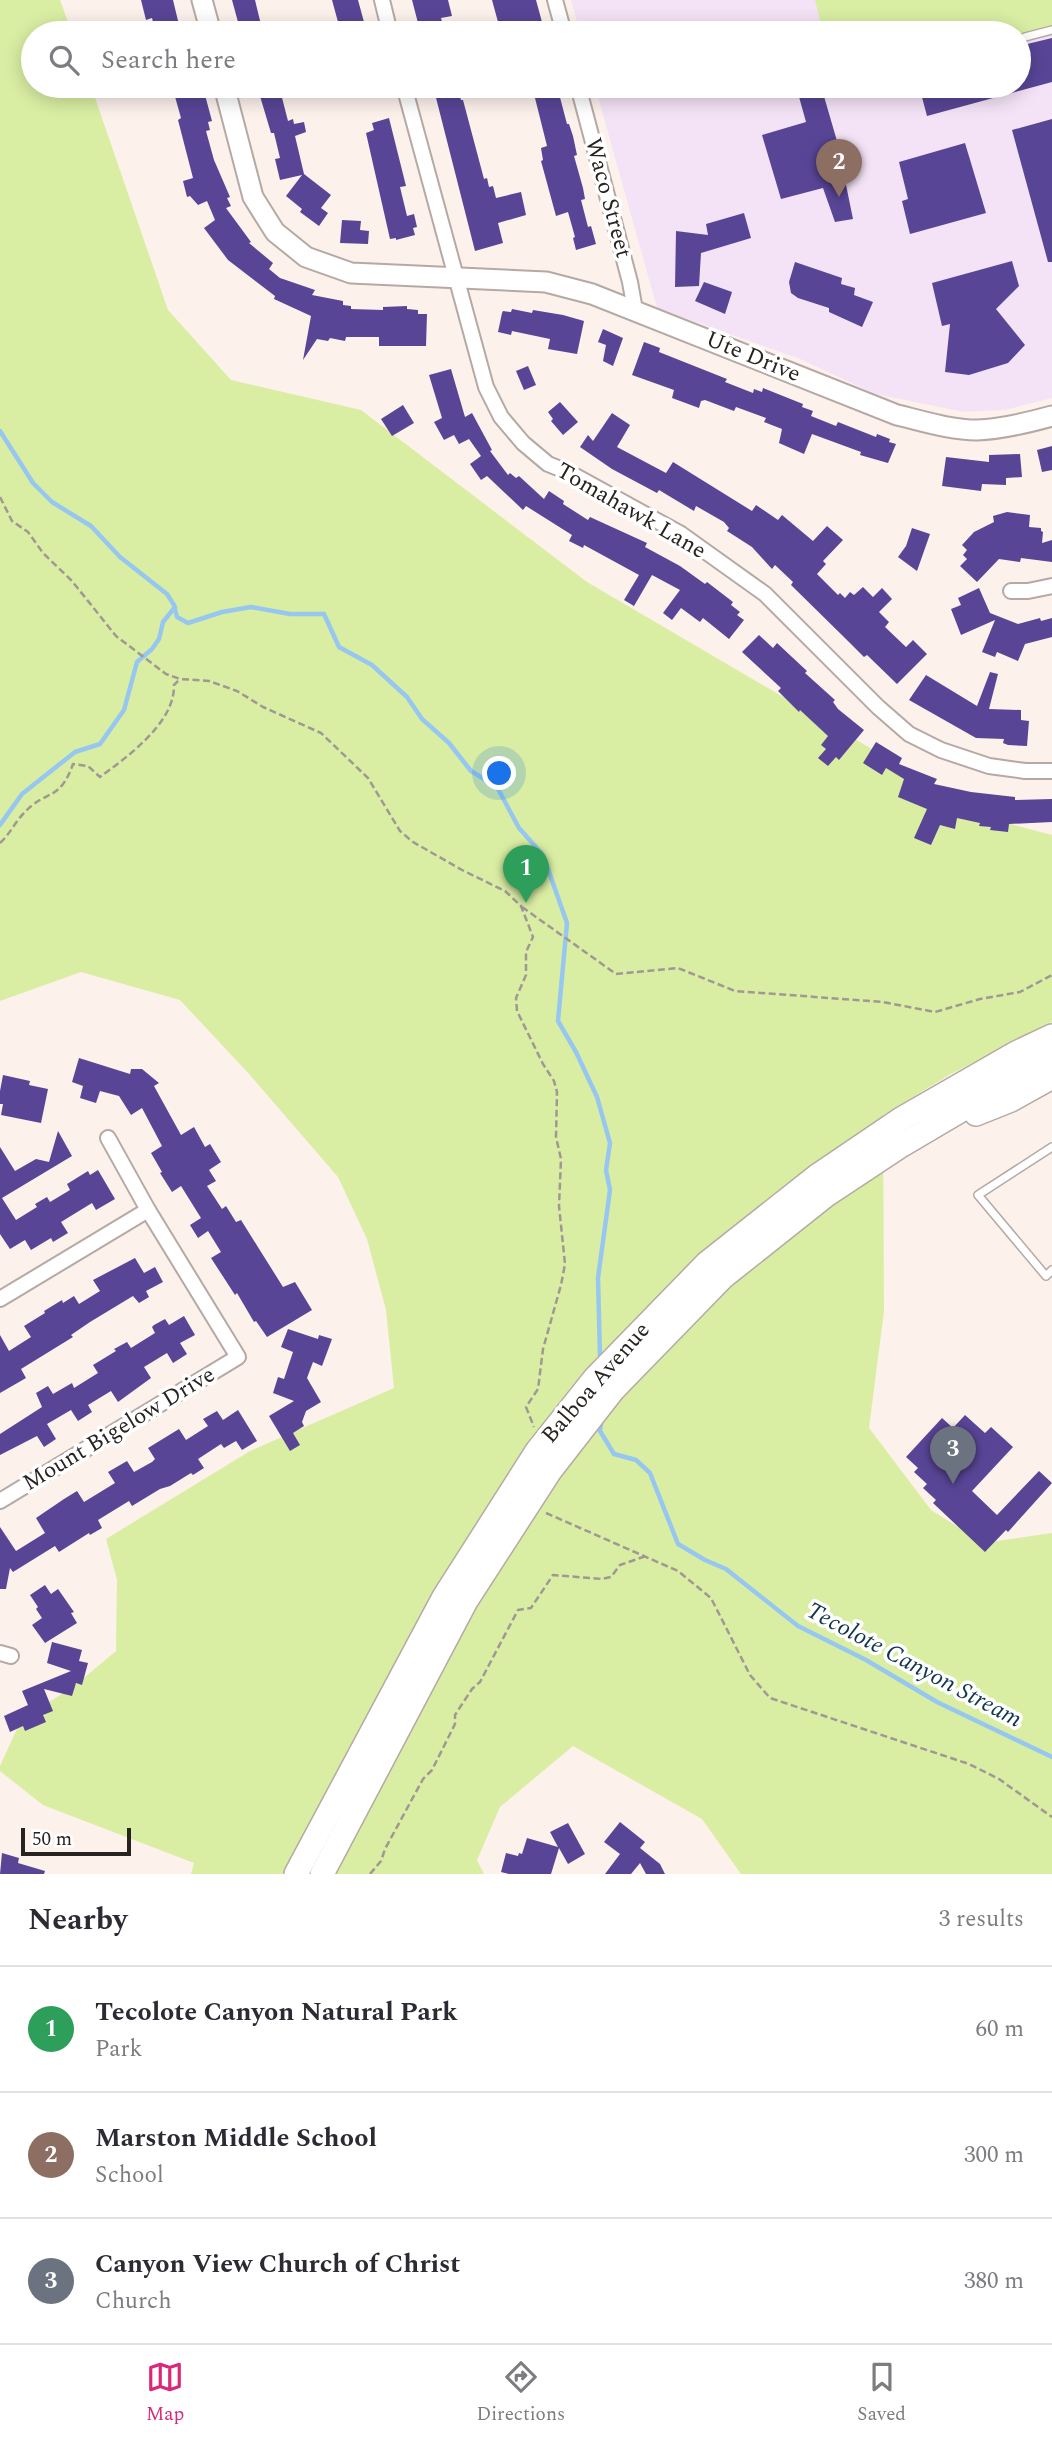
<!DOCTYPE html>
<html lang="en">
<head>
<meta charset="utf-8">
<style>
  body { margin:0; font-family:Spectral,serif; background:#f2f2f3; color:#2b2b33 }
  .scale { position:absolute; left:21px; bottom:18px; width:110px; box-sizing:border-box; padding-left:7px; border:4px solid #272321; border-top:0; font-size:19px; line-height:24px; white-space:nowrap; color:#272321; -webkit-text-stroke:5px #fff; paint-order:stroke }
  .you { position:absolute; left:500px; top:774px; width:24px; height:24px; margin:-18px; border:5px solid #fff; border-radius:50%; background:#1a73e8; box-shadow:0 0 0 10px #1a73e833 }
  .badge { display:grid; place-items:center; width:46px; height:46px; border-radius:50%; background:#db2777; color:#fff; font-size:23px; font-weight:700 }
  .pin { position:absolute; translate:-50% -58px; filter:drop-shadow(0 2px 4px #0008) }
  .pin::after { content:''; position:absolute; top:37px; width:24px; height:21px; background:inherit; clip-path:polygon(0 0,100% 0,50% 100%) }
  .list { margin:0; padding:0; list-style:none }
  h2 { display:flex; justify-content:space-between; align-items:center; height:91px; margin:0; padding:0 28px; font-size:30px }
  h2 small { font-size:23px; font-weight:400; color:#7c7c81 }
  .list li { display:grid; grid-template-columns:46px 1fr auto; gap:21px; align-items:center; box-sizing:border-box; height:126px; padding:0 28px; border-top:2px solid #e1e1e2 }
  .list b { display:block; font-size:26px; white-space:nowrap }
  .list p { margin:0; font-size:23px; white-space:nowrap; color:#7c7c81 }
  .list em { font-size:23px; font-style:normal; color:#7c7c81 }
  .icon { flex:none; width:38px; height:38px; fill:none; stroke:currentColor; stroke-width:2; stroke-linecap:round; stroke-linejoin:round }
  .map { position:relative; flex:none; width:1052px; height:1874px; overflow:hidden }
  .search { position:absolute; background:#fff; box-shadow:0 4px 18px #0003; left:21px; right:21px; top:21px; height:77px; display:flex; align-items:center; gap:18px; box-sizing:border-box; padding:0 24px; border-radius:38px; color:#7c7c81; font-size:26px }
  .sheet { height:469px; background:#fff }
  nav { display:flex; justify-content:space-around; align-items:center; box-sizing:border-box; height:98px; border-top:2px solid #e1e1e2; background:#fff; font-size:19px; color:#7c7c81 }
  nav a { display:grid; justify-items:center; gap:4px }
  nav .on { color:#db2777 }
  .map>svg:first-child { display:block }
  .education { fill:#f4e3f6 }
  .green { fill:#d9eea3 }
  .lines { fill:none; stroke-linecap:round; stroke-linejoin:round }
  .stream { stroke:#97c7f0; stroke-width:4.5 }
  .building { fill:#594596 }
  .service-casing { stroke:#b5a9a5; stroke-width:10 }
  .minor-casing { stroke:#b5a9a5; stroke-width:18 }
  .tertiary-casing { stroke:#b5a9a5; stroke-width:23 }
  .primary-casing { stroke:#b5a9a5; stroke-width:26 }
  .path { stroke:#a09894; stroke-width:2.5; stroke-dasharray:7 3.5; stroke-linecap:butt }
  .service { stroke:#fff; stroke-width:7 }
  .minor { stroke:#fff; stroke-width:14 }
  .tertiary { stroke:#fff; stroke-width:19 }
  .primary { stroke:#fff; stroke-width:23 }
  .labels { text-anchor:middle; dominant-baseline:central; stroke-width:7; stroke-linejoin:round; paint-order:stroke }
  .street-label { font-size:23px; fill:#272321; stroke:#fff }
  .water-label { font-size:24px; font-style:italic; fill:#113550; stroke:#fff }
</style>
</head>
<body>
<div class="map">
<svg width="1052" height="1874" viewBox="0 0 1052 1874">
  <rect width="100%" height="100%" fill="#fdf1ec"/>
  <path class="education" d="M571,0H1052V398L1005,410L964,412L875,394L800,359L657,308L595,86H1019V33H580Z"/>
  <g class="green">
    <path d="M0,0H60L72,33H33V86H91L168,310L231,380L361,410L587,582L911,772L1014,825L1052,835V1022L949,1075L883,1115L884,1311L869,1428L931,1510L984,1543L1052,1533V1874H741L702,1819L573,1746L500,1807L477,1860L484,1874H191L194,1863L43,1805L0,1771V1766L21,1720L73,1687L116,1651L117,1580L106,1539L250,1451L394,1388L386,1310L367,1239L338,1177L250,1075L180,1000L81,972L0,1001Z"/>
    <path d="M815,0H1052V29L1019,38V33H823Z"/>
  </g>
  <g class="lines">
    <g class="stream">
      <path d="M0,431L33,483L52,502L91,526L120,557L167,594L174,605L177,617L188,623L222,612L251,607L290,614H324L339,647L372,665L407,697L422,719L449,743L471,771L497,787L519,828L543,855L567,923L558,1021L576,1052L597,1097L610,1143L606,1170L610,1190L598,1278L600,1356"/>
      <path d="M0,825L22,794L75,752L100,744L124,710L137,662L152,649L159,639L163,622L175,607"/>
      <path d="M601,1424L600,1431L614,1454L636,1460L650,1473L678,1544L705,1560L726,1569L798,1626L866,1660L937,1702L1052,1757"/>
    </g>
  </g>
  <g class="building">
    <path d="M141,0H173L181,33H156L152,18L146,20Z"/>
    <path d="M232,0H255L263,33H241Z"/>
    <path d="M332,0H358L367,33H341Z"/>
    <path d="M412,0H448L452,16L441,18L445,33H425L422,22L418,23Z"/>
    <path d="M492,0H536L545,33H501Z"/>
    <path d="M1052,38V82L927,116L919,86H1019V46Z"/>
    <path d="M172,86H195L198,97L205,95L212,121L208,122L210,130L206,131L214,160L230,197L227,198L231,206L226,208L251,242L249,243L273,263L269,269L280,278L315,290L312,295L343,301V305L351,306V309L383,310V307L407,306V309L418,310V314H427L426,346H379V337H346L345,341L330,338L328,341L317,339L303,360L311,316L274,299L275,296L228,260L204,228L215,220L207,201L198,205L190,196L187,197L183,181L193,178L178,120L181,118Z"/>
    <path d="M257,86H279L288,121L293,119L294,124L304,122L306,132L295,136L304,174L331,195L321,208L328,213L319,226L300,212L302,209L286,196L302,175L280,180L275,159L280,158L274,133H271Z"/>
    <path d="M433,86H457L461,100H463L484,179L487,178L489,187L493,186L496,198L521,192L526,215L498,223L503,243L475,251Z"/>
    <path d="M532,86H557L567,124H569L573,136L577,155L574,156L583,188L585,199L581,200L588,227L591,226L596,244L576,250L573,238L575,237L568,212L556,216L541,161L543,160L541,148L547,146Z"/>
    <path d="M796,86H821L837,141L853,219L835,222L823,188L781,199L762,135L806,122Z"/>
    <path d="M389,118L406,186L400,187L407,216L414,214L417,227L413,228L415,235L396,240V238L390,239L366,133L374,130L372,123Z"/>
    <path d="M1052,119V262H1048L1012,130Z"/>
    <path d="M965,143L986,213L910,234L902,201L908,199L899,162Z"/>
    <path d="M744,213L751,238L701,253L699,286L675,287L676,231L708,235L706,224Z"/>
    <path d="M342,220L361,221L360,230L369,231L368,244L340,243Z"/>
    <path d="M1012,261L1019,286L996,309L1025,345L1008,363L969,375L945,372L950,324L942,326L932,283Z"/>
    <path d="M795,262L842,278L841,284L855,288L854,295L873,302L862,327L829,312V308L798,298L791,293L789,282Z"/>
    <path d="M704,282L732,292L725,314L695,301Z"/>
    <path d="M512,309L532,313L533,310L563,315L584,321L577,354L548,349L550,339L512,331L511,335L498,332L502,313L503,311L511,312Z"/>
    <path d="M603,329L623,338L613,366L603,361L606,345L598,342Z"/>
    <path d="M644,342L660,348L659,352L727,379L725,382L753,393L754,389L762,392L763,388L803,404L802,407L813,411L811,416L836,426L838,422L876,437L877,434L890,439L889,442L896,444L888,463L860,455L861,452L812,434L804,454L779,443L782,429L764,422L766,418L736,407L734,411L705,400L701,401L699,408L672,398L674,390L632,375Z"/>
    <path d="M528,366L536,385L524,390L516,371Z"/>
    <path d="M451,369L465,417L472,413L492,450L490,451L508,475L510,473L516,478L519,476L544,499L549,491L564,501L563,504L588,520L590,517L647,543L645,547L680,566L705,584L707,582L733,602L731,605L740,612L737,615L744,620L729,639L703,618L700,622L681,608L672,620L663,613L680,590L652,575L634,606L624,600L639,575L584,545L583,548L569,541L572,535L526,506L523,510L487,476L481,480L470,464L481,456L469,439L459,444L454,435L444,440L434,422L442,418L429,375Z"/>
    <path d="M560,402L578,422L563,435L551,421L553,419L548,412Z"/>
    <path d="M403,405L414,423L392,436L381,419Z"/>
    <path d="M612,413L630,425L617,447L666,473L673,462L752,511L756,505L778,520L782,515L813,541L827,526L843,540L823,561L826,564L817,574L838,595L840,593L845,598L850,592L854,595L863,587L873,597L882,588L892,599L879,612L889,622L885,627L906,647L913,640L927,654L897,684L867,655L864,657L850,643L791,585L793,582L775,565L772,569L752,547L727,531L729,528L724,522L696,506L694,511L659,490L657,493L612,469L580,447L588,435L593,441Z"/>
    <path d="M1052,446V470L1042,472L1037,450Z"/>
    <path d="M1020,454L1022,477L1006,478V485L982,484L981,491L942,486L946,457L989,462V455Z"/>
    <path d="M1007,512L1030,515L1029,527L1041,528V531L1043,532L1042,543L1052,540V562L1021,558L1020,562L999,559L977,582L960,566L967,559L963,555L967,550L962,545L974,532L994,522L993,516Z"/>
    <path d="M912,528L930,534L917,571L898,557L906,546Z"/>
    <path d="M979,588L990,613L1018,624L1040,618L1041,621L1052,618V637L1025,644L1018,661L997,652L995,657L982,652L995,620L961,635L951,609L961,605L958,598Z"/>
    <path d="M759,635L773,648L777,643L807,671L805,673L835,700L833,702L838,709L864,730L839,760L836,757L828,766L818,758L826,749L821,745L828,736L800,710L799,712L778,691L781,688L742,652Z"/>
    <path d="M990,672L998,674L989,709L1021,710V720L1029,721L1027,746L1008,745L1003,743L1004,739L976,738L909,700L926,675L977,706Z"/>
    <path d="M876,742L902,758L899,764L937,779L934,784L971,792L1015,797V800L1052,799V822L1009,824L1008,832L990,830L991,827L979,826L980,823L957,818L955,829L940,825L931,845L914,838L927,809L898,797L904,779L886,768L882,775L863,763Z"/>
    <path d="M79,1058L130,1074L131,1069H142L159,1083L154,1086L181,1135L194,1127L205,1147L210,1144L221,1162L209,1170L216,1181L207,1186L222,1209L226,1206L236,1222L241,1220L283,1287L295,1282L312,1310L267,1337L256,1321L254,1322L237,1293L235,1295L211,1258L221,1252L208,1231L198,1238L190,1225L201,1218L181,1186L172,1192L160,1173L162,1172L151,1153L162,1146L142,1108L131,1115L119,1096L100,1091L96,1103L80,1098L83,1086L72,1082Z"/>
    <path d="M3,1075L30,1081L29,1085L48,1089L41,1123L1,1115L3,1104H0V1091Z"/>
    <path d="M58,1131L72,1156L2,1198L16,1220L37,1207L35,1204L47,1197L50,1202L70,1190L67,1184L88,1171L90,1175L98,1170L115,1199L96,1210L92,1203L61,1222L68,1233L53,1242L51,1238L31,1250L25,1240L10,1249L0,1234V1147L15,1171L36,1159L49,1162Z"/>
    <path d="M135,1258L144,1273L155,1267L163,1282L146,1291L149,1297L139,1303L133,1296L90,1322L71,1335L73,1337L21,1369L26,1378L0,1393V1335L9,1351L31,1337L24,1326L45,1313L44,1311L62,1300L63,1303L74,1296L79,1304L100,1291L93,1280Z"/>
    <path d="M184,1316L195,1335L180,1343L187,1354L184,1356L173,1363L167,1353L144,1367L151,1378L118,1402L111,1391L88,1405L92,1412L78,1421L71,1410L47,1424L56,1439L44,1447L37,1436L0,1455V1434L42,1407L36,1393L48,1386L53,1394L72,1383L74,1388L98,1373L93,1365L116,1351L114,1349L127,1342L131,1348L155,1333L152,1327L154,1325L165,1319L169,1325Z"/>
    <path d="M288,1329L318,1339L319,1335L332,1339L322,1366L313,1362L307,1378L321,1402L306,1411L302,1422L304,1426L293,1433L300,1445L290,1451L269,1416L294,1401L273,1393L278,1377L284,1379L293,1352L281,1347Z"/>
    <path d="M238,1410L257,1441L242,1450L236,1441L224,1448L221,1444L198,1459L204,1468L193,1475L191,1473L170,1486L160,1489L132,1506L129,1501L98,1520L102,1528L90,1535L89,1533L59,1552L55,1546L13,1572L10,1568L6,1589H0V1527L16,1551L45,1533L36,1518L64,1499L77,1491L84,1502L115,1483L108,1472L127,1461L134,1472L152,1462L155,1459L148,1448L179,1429L186,1440L208,1426L203,1419L217,1411L223,1420Z"/>
    <path d="M965,1415L985,1433L991,1427L1013,1447L972,1491L997,1515L1039,1471L1052,1483L1008,1532L1006,1530L985,1552L933,1503L936,1500L923,1488L927,1484L914,1472L918,1468L906,1457L942,1418L953,1428Z"/>
    <path d="M45,1585L51,1594L58,1589L74,1612L71,1613L77,1623L45,1643L32,1625L42,1618L36,1609L38,1607L30,1595Z"/>
    <path d="M52,1642L82,1650L79,1661L88,1663L82,1685L76,1683L72,1696L44,1689L53,1711L43,1715L46,1722L25,1731L23,1726L10,1732L4,1716L28,1705L22,1691L71,1671L47,1663Z"/>
    <path d="M620,1822L645,1842L640,1848L660,1864L665,1874H646L640,1863L631,1874H605L620,1854L604,1842Z"/>
    <path d="M568,1823L585,1854L568,1864L559,1848L551,1874H509L501,1872L506,1853L518,1856L519,1853L522,1854L527,1838L558,1847L550,1832Z"/>
    <path d="M2,1853L19,1858L18,1863L45,1871L44,1874H0Z"/>
  </g>
  <g class="lines">
    <defs>
      <g id="service">
        <path d="M1025,37L1052,30"/>
        <path d="M1052,1147L978,1195L1046,1276L1052,1270"/>
      </g>
      <g id="minor">
        <path d="M382,0L390,33"/>
        <path d="M555,0L564,33"/>
        <path d="M404,86L486,387L501,417L523,443L548,464L568,472L681,534L765,594L878,707L909,734L941,750L989,766L1025,771H1052"/>
        <path d="M578,86L630,282L635,310"/>
        <path d="M1011,591H1028L1052,586"/>
        <path d="M0,1299L148,1210"/>
        <path d="M0,1501L238,1357L148,1210L108,1138"/>
        <path d="M0,1653L11,1656"/>
      </g>
      <g id="tertiary">
        <path d="M202,0L211,33"/>
        <path d="M224,86L253,197L275,232L306,257L351,273L546,282L592,294L897,415C923,421 950,430 977,430C1003,429 1027,423 1052,416"/>
      </g>
      <g id="primary">
        <path d="M976,1114L1011,1100L1052,1077"/>
        <path d="M296,1874L444,1597L537,1451L595,1378L707,1263L817,1176L901,1119L1016,1053L1052,1036"/>
        <path d="M322,1874L466,1601L550,1471L613,1390L723,1277L825,1196L902,1145L1002,1086L1052,1059"/>
      </g>
    </defs>
    <use href="#service" class="service-casing"/>
    <use href="#minor" class="minor-casing"/>
    <use href="#tertiary" class="tertiary-casing"/>
    <use href="#primary" class="primary-casing"/>
    <g class="path">
      <path d="M0,497L12,521L28,532L43,553L72,581L116,636L166,674L180,679L209,681L237,691L263,707L321,733L368,778L400,831L413,842L462,870L505,891L521,906L533,937L526,952V975L516,998L517,1011L543,1064L554,1081L557,1092L556,1137L561,1159L559,1206L565,1264L561,1285L543,1349L538,1389L526,1407L534,1427"/>
      <path d="M0,843C10,834 15,822 24,813C47,788 59,803 73,764L88,766L100,777C127,757 175,723 174,685L179,680"/>
      <path d="M522,907L616,974L678,968L735,991L883,1002L935,1012L980,999L1020,992L1052,975"/>
      <path d="M546,1513L678,1571L711,1598L750,1675L770,1698L969,1764L999,1779L1052,1817"/>
      <path d="M370,1874L381,1861L385,1849L423,1779L432,1770L455,1724V1715L472,1689L480,1682L518,1610L531,1608L553,1575L602,1579L611,1577L620,1565L646,1556"/>
    </g>
    <use href="#service" class="service"/>
    <use href="#minor" class="minor"/>
    <use href="#tertiary" class="tertiary"/>
    <use href="#primary" class="primary"/>
  </g>
  <g class="labels">
    <g class="street-label">
      <text transform="translate(608 198) rotate(75)">Waco Street</text>
      <text transform="translate(753 357) rotate(22)">Ute Drive</text>
      <text transform="translate(631 511) rotate(30)">Tomahawk Lane</text>
      <text transform="translate(596 1383) rotate(-49)">Balboa Avenue</text>
      <text transform="translate(119 1429) rotate(-31)">Mount Bigelow Drive</text>
    </g>
    <g class="water-label">
      <text transform="translate(914 1665) rotate(28)">Tecolote Canyon Stream</text>
    </g>
  </g>
</svg>
<div class="scale">50 m</div>
<div class="you"></div>
<div class="pin badge" style="left:526px;top:903px;background:#2e9e5b">1</div>
<div class="pin badge" style="left:839px;top:197px;background:#8d6e63">2</div>
<div class="pin badge" style="left:953px;top:1484px;background:#6b7280">3</div>
<div class="search"><svg class="icon" aria-label="search" viewBox="0 0 24 24"><circle cx="10" cy="10" r="6"/><path d="M15 15l6 6"/></svg>Search here</div>
</div>
<section class="sheet">
<h2>Nearby<small>3 results</small></h2>
<ul class="list">
<li><span class="badge" style="background:#2e9e5b">1</span><div><b>Tecolote Canyon Natural Park</b><p>Park</p></div><em>60 m</em></li>
<li><span class="badge" style="background:#8d6e63">2</span><div><b>Marston Middle School</b><p>School</p></div><em>300 m</em></li>
<li><span class="badge" style="background:#6b7280">3</span><div><b>Canyon View Church of Christ</b><p>Church</p></div><em>380 m</em></li>
</ul>
</section>
<nav>
<a class="on"><svg class="icon" aria-label="map" viewBox="0 0 24 24"><path d="M3 6l6-2 6 2 6-2v14l-6 2-6-2-6 2zM9 4v14M15 6v14"/></svg>Map</a>
<a><svg class="icon" aria-label="directions" viewBox="0 0 24 24"><path d="M12 3l9 9-9 9-9-9zM9 14v-3h6M13 9l2 2-2 2"/></svg>Directions</a>
<a><svg class="icon" aria-label="saved" viewBox="0 0 24 24"><path d="M7 4h10v16l-5-4-5 4z"/></svg>Saved</a>
</nav>
</body>
</html>
